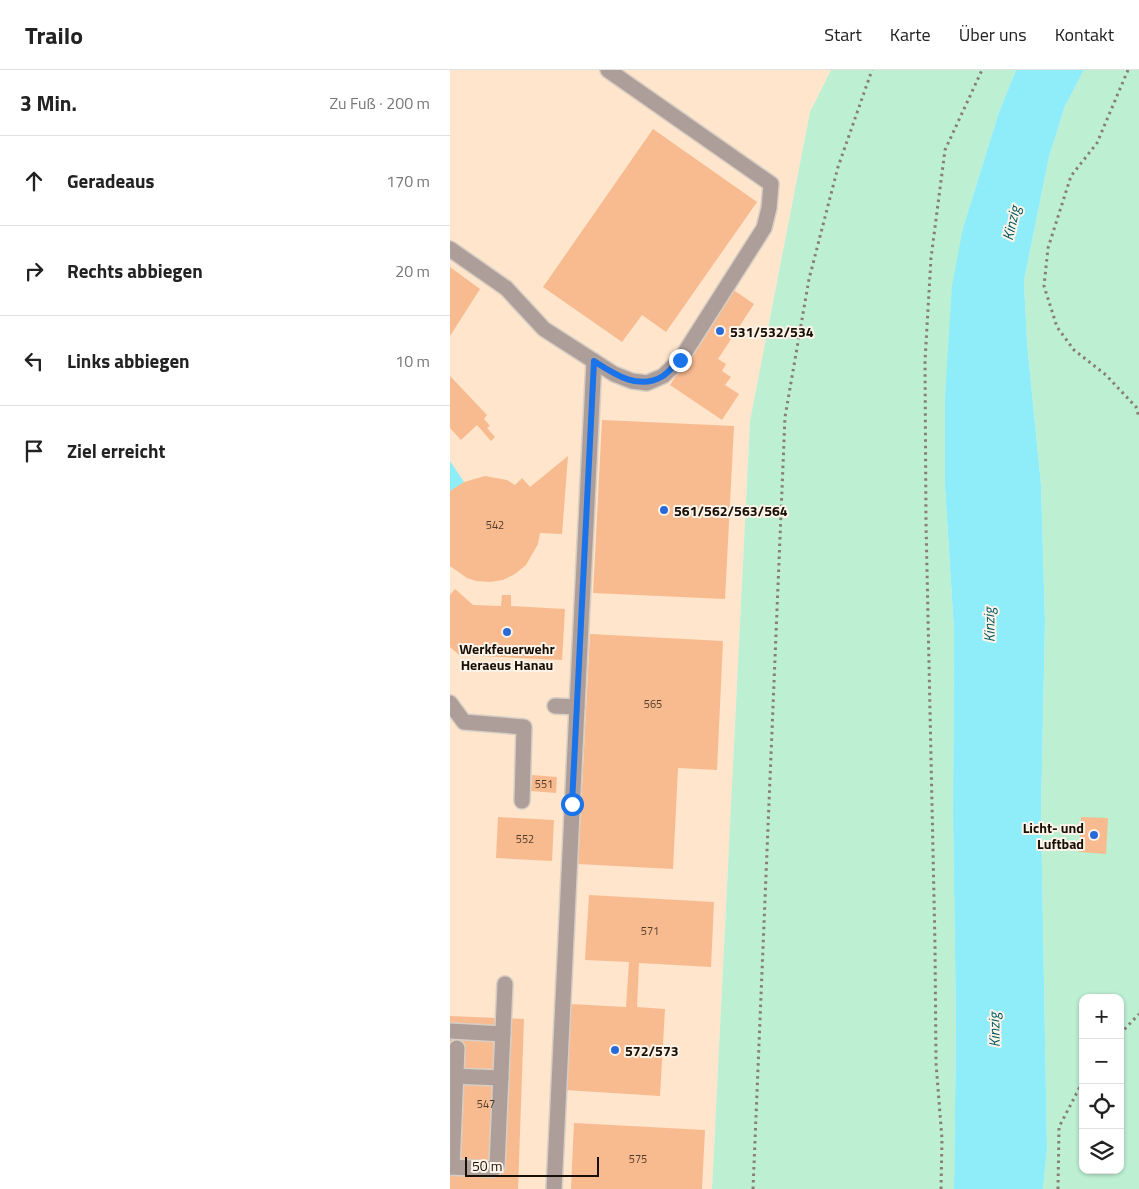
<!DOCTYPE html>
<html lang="de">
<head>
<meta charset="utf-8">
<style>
  body { margin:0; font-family:"Titillium Web",sans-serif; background:#f6f6f6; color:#222 }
  .controls { position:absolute; right:15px; bottom:15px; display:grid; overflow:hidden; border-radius:10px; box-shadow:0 1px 4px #0004 }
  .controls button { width:45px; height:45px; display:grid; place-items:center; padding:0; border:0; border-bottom:1px solid #e0e0e0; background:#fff; color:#222; font:25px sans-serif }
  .scale { position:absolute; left:15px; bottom:12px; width:134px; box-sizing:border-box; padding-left:5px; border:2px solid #180f06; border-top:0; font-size:14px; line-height:18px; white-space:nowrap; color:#180f06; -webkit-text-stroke:4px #fdf3e8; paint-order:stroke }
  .stop { position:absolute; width:15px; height:15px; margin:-11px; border:4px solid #1a73e8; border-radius:50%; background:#fff }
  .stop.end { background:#1a73e8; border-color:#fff; box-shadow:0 1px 5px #0008 }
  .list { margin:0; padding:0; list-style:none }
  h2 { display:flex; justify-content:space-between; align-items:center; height:65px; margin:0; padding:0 20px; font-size:21px }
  h2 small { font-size:16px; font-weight:400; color:#767676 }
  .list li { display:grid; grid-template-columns:32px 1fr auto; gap:15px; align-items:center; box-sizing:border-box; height:90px; padding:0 20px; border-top:1px solid #e0e0e0 }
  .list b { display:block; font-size:19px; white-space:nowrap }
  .list em { font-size:16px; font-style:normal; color:#767676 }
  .icon { flex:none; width:28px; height:28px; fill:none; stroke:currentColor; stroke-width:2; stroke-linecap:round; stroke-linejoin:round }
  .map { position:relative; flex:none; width:689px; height:1119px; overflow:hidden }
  header { display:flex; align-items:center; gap:30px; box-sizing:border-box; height:70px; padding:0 25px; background:#fff; border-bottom:1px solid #e0e0e0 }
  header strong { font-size:24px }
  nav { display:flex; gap:28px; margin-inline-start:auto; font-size:18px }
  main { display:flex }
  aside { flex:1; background:#fff }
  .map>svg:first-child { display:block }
  .built { fill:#fee5cb }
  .green { fill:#bdefd2; fill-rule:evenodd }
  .water { fill:#8eedf9 }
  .building { fill:#f8bb90 }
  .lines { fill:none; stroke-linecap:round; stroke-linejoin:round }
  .minor-casing { stroke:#d8cfc4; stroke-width:18 }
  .path { stroke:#877e74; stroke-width:3; stroke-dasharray:2.5 4; stroke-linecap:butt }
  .minor { stroke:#ae9e99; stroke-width:15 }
  .route { stroke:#1a73e8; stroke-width:6 }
  .poi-dot { fill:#286bd8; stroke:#fdf3e8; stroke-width:2 }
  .labels { text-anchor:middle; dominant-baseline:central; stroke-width:4; stroke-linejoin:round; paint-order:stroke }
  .number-label { font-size:11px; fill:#503a28 }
  .poi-label { font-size:14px; font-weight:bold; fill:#180f06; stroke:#fdf3e8; text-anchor:start }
  .water-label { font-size:15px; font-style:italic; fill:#005961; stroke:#fdf3e8 }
</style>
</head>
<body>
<header>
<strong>Trailo</strong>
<nav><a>Start</a><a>Karte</a><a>Über uns</a><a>Kontakt</a></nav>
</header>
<main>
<aside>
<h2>3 Min.<small>Zu Fuß · 200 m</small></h2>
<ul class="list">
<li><svg class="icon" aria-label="ahead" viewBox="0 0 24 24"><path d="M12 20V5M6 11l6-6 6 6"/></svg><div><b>Geradeaus</b></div><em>170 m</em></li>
<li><svg class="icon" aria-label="right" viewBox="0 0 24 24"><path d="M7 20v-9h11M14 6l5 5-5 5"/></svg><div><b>Rechts abbiegen</b></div><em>20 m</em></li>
<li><svg class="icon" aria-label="left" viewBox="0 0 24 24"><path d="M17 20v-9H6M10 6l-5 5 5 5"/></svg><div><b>Links abbiegen</b></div><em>10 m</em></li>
<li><svg class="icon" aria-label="arrive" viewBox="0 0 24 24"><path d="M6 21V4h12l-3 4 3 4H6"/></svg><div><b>Ziel erreicht</b></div></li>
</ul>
</aside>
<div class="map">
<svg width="689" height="1119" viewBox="0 0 689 1119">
  <rect width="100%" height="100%" fill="#fdf3e8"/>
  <path class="built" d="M0,0H381L360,42L300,351L262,1119H0Z"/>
  <g class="green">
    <path d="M381,0H566L549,42L513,158L495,326V416L504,560L503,744L506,956L504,1119H262L300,351L360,42Z"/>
    <path d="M634,0H689V1119H593L597,1079L591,743L595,552L591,414L577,273L574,211L599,87L615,36ZM633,928H670V1100H633Z"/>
  </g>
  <g class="water">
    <path d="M566,0H634L615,36L599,87L574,211L577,273L591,414L595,552L591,743L597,1079L593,1119H504L506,956L503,744L504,560L495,416V326L502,216L513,158L549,42Z"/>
    <path d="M0,391L14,412L0,422Z"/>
  </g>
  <g class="building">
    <path d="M203,59L307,132L216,262L192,245L172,272L93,217Z"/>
    <path d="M0,197L30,219L0,266Z"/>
    <path d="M282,219L304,234L268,289L276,294L272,301L281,307L275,315L289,324L272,350L220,315Z"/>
    <path d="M0,306L37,345L34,349L40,356L37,358L45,367L41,371L27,355L11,370L0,358Z"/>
    <path d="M152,350L284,356L275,529L143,523Z"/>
    <path d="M118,386L112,464L90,463L88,474L76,495L65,504L53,510L40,512L26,511L17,508L0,496V421L14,412L35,406L57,410L65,415L72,408L80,417Z"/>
    <path d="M5,519L23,535L51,536L52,525H61V536L115,539L112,590L9,585L0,577V525Z"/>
    <path d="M140,564L273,571L267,700L228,698L223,799L128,794Z"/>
    <path d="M82,705L107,707L106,723L81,721Z"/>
    <path d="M48,747L104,750L102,791L46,788Z"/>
    <path d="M631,747L658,748L656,784L629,782Z"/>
    <path d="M139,825L264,832L261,897L189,893L187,937L215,939L210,1026L115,1020L120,934L176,937L179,892L135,890Z"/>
    <path d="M0,946L74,949L68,1119H0Z"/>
    <path d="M124,1053L255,1060L252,1119H121Z"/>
  </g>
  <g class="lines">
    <defs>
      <g id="minor">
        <path d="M0,179L56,218L94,259L164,304L182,311L197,313L213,306L230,290L314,158L319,138L321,114L158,0"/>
        <path d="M0,633L14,652L74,657L72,731"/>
        <path d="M105,636L127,637L144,291"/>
        <path d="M0,961L53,964"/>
        <path d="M0,1006L51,1008"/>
        <path d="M0,1097L43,1099L47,1096L55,914"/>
        <path d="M2,1097L7,978"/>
        <path d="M104,1119L127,637"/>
      </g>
    </defs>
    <use href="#minor" class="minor-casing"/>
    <g class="path">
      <path d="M678,0L647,73L621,106L598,178L594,216L607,257L624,280L656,305L686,337L689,347"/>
      <path d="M670,964L689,944"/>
      <path d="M303,1119L335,347L359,209L388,97L422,0"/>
      <path d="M491,1119L492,1069L486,993L485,875L476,453L475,291L481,188L495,80L532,0"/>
      <path d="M608,1119L609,1057L633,1011"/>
    </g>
    <use href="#minor" class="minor"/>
  </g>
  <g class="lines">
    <path class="route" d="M122,734L144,291C164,304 189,321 213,306C219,302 224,295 230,290"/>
  </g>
  <g class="poi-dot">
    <circle cx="270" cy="261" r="5"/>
    <circle cx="214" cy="440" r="5"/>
    <circle cx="57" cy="562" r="5"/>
    <circle cx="644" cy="765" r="5"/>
    <circle cx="165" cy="980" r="5"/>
  </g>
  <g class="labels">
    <g class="number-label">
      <text x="45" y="455">542</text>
      <text x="203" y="634">565</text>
      <text x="94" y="714">551</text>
      <text x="75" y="769">552</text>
      <text x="200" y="861">571</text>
      <text x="36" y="1034">547</text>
      <text x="188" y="1089">575</text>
    </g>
    <g class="poi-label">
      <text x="280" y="261">531/532/534</text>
      <text x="224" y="440">561/562/563/564</text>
      <text x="57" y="578" text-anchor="middle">Werkfeuerwehr<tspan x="57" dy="16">Heraeus Hanau</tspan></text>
      <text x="634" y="757" text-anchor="end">Licht- und<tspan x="634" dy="16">Luftbad</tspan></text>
      <text x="175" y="980">572/573</text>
    </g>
    <g class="water-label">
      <text transform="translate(561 153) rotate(-77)">Kinzig</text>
      <text transform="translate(539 555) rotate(-91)">Kinzig</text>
      <text transform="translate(544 960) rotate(-91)">Kinzig</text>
    </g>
  </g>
</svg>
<div class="controls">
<button>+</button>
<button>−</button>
<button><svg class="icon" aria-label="locate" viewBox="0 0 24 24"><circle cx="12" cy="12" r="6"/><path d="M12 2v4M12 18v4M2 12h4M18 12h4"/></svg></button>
<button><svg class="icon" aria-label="layers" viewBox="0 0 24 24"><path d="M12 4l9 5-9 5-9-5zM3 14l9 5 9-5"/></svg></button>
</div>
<div class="scale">50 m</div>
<div class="stop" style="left:122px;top:734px"></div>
<div class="stop end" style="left:230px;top:290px"></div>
</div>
</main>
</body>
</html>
